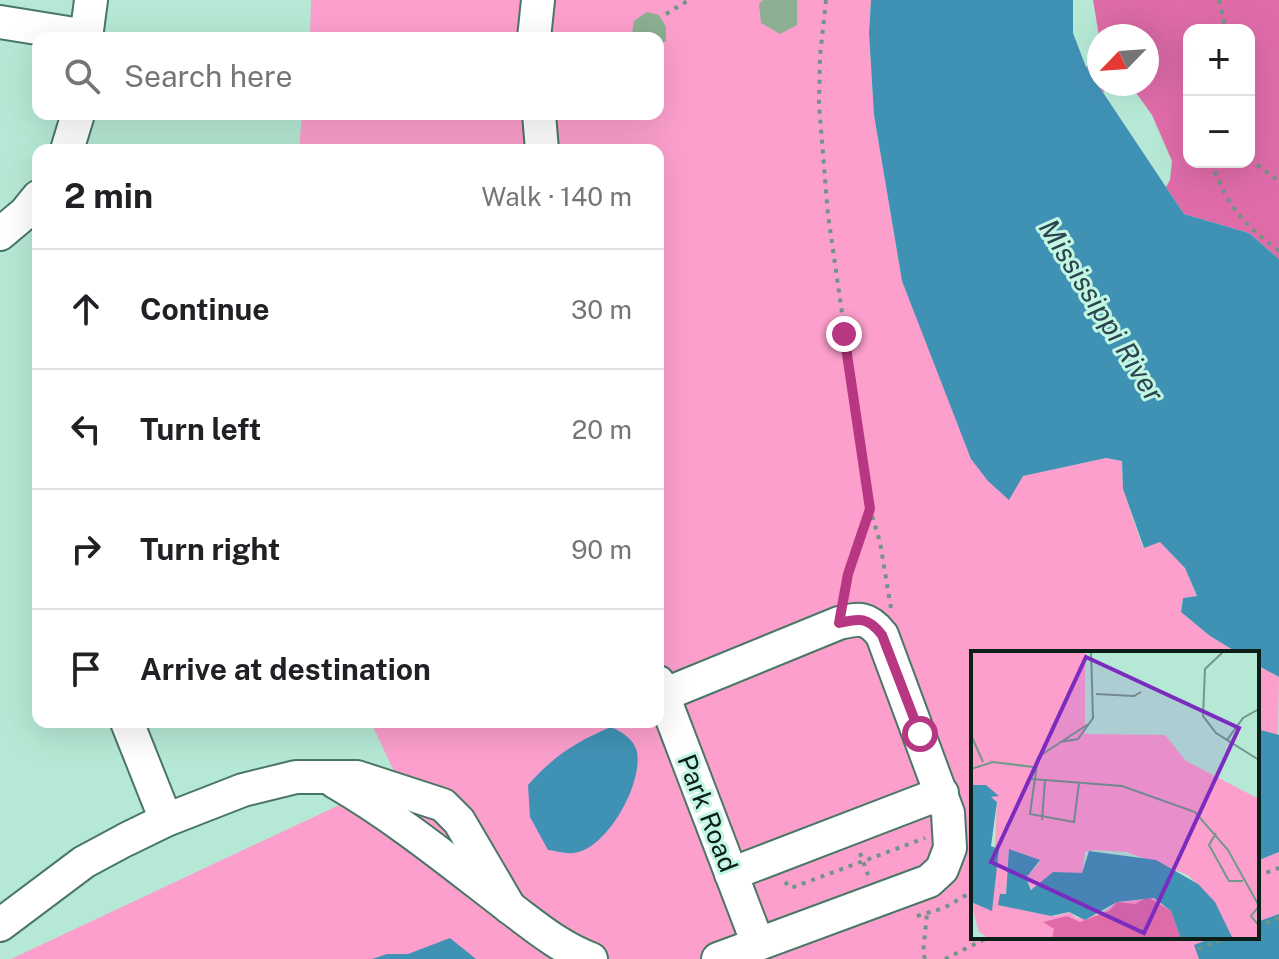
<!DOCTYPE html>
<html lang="en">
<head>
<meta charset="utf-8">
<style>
  body { margin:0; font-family:"Public Sans",sans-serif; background:#f2f2f2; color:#202124 }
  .controls { position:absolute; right:24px; top:24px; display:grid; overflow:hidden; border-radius:16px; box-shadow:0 8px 32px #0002 }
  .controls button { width:72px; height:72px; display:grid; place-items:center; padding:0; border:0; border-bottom:2px solid #e0e0e0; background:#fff; color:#202124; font:40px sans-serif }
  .compass { position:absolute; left:1087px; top:24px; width:72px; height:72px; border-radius:50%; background:#fff; box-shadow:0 8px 32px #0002; rotate:245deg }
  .stop { position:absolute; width:24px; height:24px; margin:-18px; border:6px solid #b83782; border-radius:50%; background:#fff }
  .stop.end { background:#b83782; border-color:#fff; box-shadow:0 2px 8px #0008 }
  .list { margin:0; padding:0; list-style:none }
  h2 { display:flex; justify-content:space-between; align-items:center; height:104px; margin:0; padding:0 32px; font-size:34px }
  h2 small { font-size:26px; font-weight:400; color:#757577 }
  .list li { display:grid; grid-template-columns:52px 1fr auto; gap:24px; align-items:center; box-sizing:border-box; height:120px; padding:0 32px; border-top:2px solid #e0e0e0 }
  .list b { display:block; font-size:30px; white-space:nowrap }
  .list em { font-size:26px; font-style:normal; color:#757577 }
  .icon { flex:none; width:44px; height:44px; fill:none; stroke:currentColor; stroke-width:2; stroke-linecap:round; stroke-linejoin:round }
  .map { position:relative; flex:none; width:1279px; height:959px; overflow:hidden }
  .search { position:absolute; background:#fff; box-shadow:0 8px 32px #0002; left:32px; top:32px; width:632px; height:88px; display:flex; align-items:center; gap:20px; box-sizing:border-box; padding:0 28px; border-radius:16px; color:#757577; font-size:30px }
  .panel { position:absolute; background:#fff; box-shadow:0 8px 32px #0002; left:32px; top:144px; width:632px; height:584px; border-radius:16px }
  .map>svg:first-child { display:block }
  .green { fill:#fc9fcd }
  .forest { fill:#df6ca9; fill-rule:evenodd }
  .water { fill:#4092b5 }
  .building { fill:#8baf90 }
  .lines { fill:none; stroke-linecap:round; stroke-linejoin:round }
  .minor-casing { stroke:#487766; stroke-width:36 }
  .path { stroke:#6f9586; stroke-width:4; stroke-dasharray:4 6; stroke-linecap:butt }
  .minor { stroke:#fff; stroke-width:32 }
  .route { stroke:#b83782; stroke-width:10 }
  .labels { text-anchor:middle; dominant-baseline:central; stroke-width:6; stroke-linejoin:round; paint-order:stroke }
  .street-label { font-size:26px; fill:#0b1f19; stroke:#c3f6e2 }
  .water-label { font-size:28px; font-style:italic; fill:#29434f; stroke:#c3f6e2 }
  .inset-road { fill:none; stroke:#72988a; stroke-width:2 }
  .view { fill:#7b2cbf; fill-opacity:0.15; stroke:#7b2cbf; stroke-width:4 }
  .inset-edge { fill:none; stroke:#0b1f19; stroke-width:4 }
</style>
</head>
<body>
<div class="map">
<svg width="1279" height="959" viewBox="0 0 1279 959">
  <rect width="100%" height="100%" fill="#b6e9d5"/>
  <g class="green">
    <path d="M311,0H871L869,33L874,115L902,281L931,352L1022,476L1106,458L1122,461L1123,489L1143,548L1160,541L1185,568L1197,597L1183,598L1181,612L1210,636L1238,653H973V937H1255L1199,959H11L397,778L371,722H658V150H299L302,114H658V38H310Z"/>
    <path d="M1257,665L1279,677L1278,736L1257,729Z"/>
    <path d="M1279,852V928L1257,936V861Z"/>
  </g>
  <path class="forest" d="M1093,0H1279V259L1249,233L1184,214L1166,187L1170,180L1172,161L1152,115L1137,94L1117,85L1103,92L1086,67L1099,60V84H1147V36H1099ZM1189,30H1249V162H1189Z"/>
  <g class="water">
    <path d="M871,0H1073V33L1086,67L1184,214L1249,233L1279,259V677L1257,665V653H1238L1210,636L1181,612L1183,598L1197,596L1185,568L1160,542L1144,548L1123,489L1122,461L1106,458L1023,476L1009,500L988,481L971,459L902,281L874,115L869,33Z"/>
    <path d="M611,727C622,732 634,739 637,752C643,784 607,849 574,853C566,854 556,851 548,850L530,817L528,785C554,756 575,742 611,727Z"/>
    <path d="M1257,729L1279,735V852L1257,861Z"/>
    <path d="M1279,914V959H1199L1194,945L1215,937H1257V922Z"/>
    <path d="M450,938L476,959H372L387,954H408Z"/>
  </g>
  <g class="building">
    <path d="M763,0H797V25L780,34L761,23L759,4Z"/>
    <path d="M647,12L659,15L666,27V41L658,46V38H634L632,34L634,21Z"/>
  </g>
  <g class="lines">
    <defs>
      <g id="minor">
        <path d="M0,22L87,36"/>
        <path d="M86,38L91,0"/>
        <path d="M534,38L538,0"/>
        <path d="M539,114L542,150"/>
        <path d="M67,150L78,114"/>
        <path d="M0,234L25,213L38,197"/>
        <path d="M658,682L758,944"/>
        <path d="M663,695L839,623C860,618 868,617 882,635L948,813L950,848L942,869L929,881L718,959"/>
        <path d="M127,722L166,820"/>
        <path d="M335,782C397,818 453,864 509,907C536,927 559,947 591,959"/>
        <path d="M731,874L942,793"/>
        <path d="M0,925L84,862L125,840L166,820L243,790L296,777H357L443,805L459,821L510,908"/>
      </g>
    </defs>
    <use href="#minor" class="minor-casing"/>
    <g class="path">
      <path d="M826,0L820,56L819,105L828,215L870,509L880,542L891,608"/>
      <path d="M1219,0L1226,30"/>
      <path d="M666,14L689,0"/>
      <path d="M1249,159L1279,181"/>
      <path d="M1211,162C1229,208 1241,222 1279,251"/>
      <path d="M844,595L870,511"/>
      <path d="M860,853L868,875"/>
      <path d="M1257,876L1279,868"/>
      <path d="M785,882L791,888L925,838"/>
      <path d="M917,916L944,908L973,891"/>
      <path d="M1257,927L1279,918"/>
      <path d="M1198,949L1229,937"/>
      <path d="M925,959L923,953L927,914"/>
      <path d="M945,959L989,937"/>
    </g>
    <use href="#minor" class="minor"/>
  </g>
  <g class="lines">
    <path class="route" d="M844,334L870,509L848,574L839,623C860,618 868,617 882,635L920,734"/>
  </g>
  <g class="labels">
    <g class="street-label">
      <text transform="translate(708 813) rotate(69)">Park Road</text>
    </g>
    <g class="water-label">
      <text transform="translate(1102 310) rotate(58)">Mississippi River</text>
    </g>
  </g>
  <g transform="translate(971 651)">
    <rect width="288" height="288" fill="#b6e9d5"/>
    <path d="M0,0H114V83L194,84L215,110L288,148V288H262L243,251L217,224L156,201L123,199L114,201L111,223L82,221L64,244L55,227L69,211L38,198L35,243L55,260L84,265L98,261L106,267L130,263L146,251L183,247L200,260L210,288H18L8,281L0,251L21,259L26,151L20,146L27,145L15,134H0Z" fill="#fc9fcd"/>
    <path d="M177,246L200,260L210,288H81L83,278L72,271L96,265L109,271L138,260L146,251L164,253Z" fill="#df6ca9"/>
    <path d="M0,134H15L28,145L20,146L26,151L20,195L28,198L21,260L0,251ZM38,198L69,209L55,227L60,239L82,221L111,222L118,200L185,209L227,233L244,251L262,288H210L200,260L183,247L146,251L114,269L98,261L80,265L27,254L29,243H35Z" fill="#4092b5"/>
    <path class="inset-road" d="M253,0L234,18L232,65L245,82L288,109M125,43L163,45L170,41M0,84L12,111M256,89L272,67L288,58M89,91L107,88L122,67L120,0M0,118L22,111L62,116M61,128L151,135L224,161L257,199L288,255M108,132L103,171L59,163L67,106L119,72M71,169L74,129M245,182L238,194L258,230H272M288,255L280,265L288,275"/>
    <path class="view" d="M115,6L268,77L173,282L20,211Z"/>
    <rect width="288" height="288" class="inset-edge"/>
  </g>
</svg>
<div class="controls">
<button>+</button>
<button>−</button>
</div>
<svg class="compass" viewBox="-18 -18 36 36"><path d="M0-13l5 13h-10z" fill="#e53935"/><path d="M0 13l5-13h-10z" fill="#757577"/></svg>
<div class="stop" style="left:920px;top:734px"></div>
<div class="stop end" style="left:844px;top:334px"></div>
<div class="search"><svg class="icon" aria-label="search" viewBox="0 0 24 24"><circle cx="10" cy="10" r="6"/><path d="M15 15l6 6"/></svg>Search here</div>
<section class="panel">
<h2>2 min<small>Walk · 140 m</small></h2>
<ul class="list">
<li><svg class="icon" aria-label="ahead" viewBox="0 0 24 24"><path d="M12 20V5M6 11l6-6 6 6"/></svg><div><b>Continue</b></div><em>30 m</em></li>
<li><svg class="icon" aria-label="left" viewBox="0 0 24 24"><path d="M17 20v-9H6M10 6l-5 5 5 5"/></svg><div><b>Turn left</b></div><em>20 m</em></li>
<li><svg class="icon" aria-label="right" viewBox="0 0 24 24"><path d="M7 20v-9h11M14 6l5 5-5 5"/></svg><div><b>Turn right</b></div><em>90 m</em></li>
<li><svg class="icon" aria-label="arrive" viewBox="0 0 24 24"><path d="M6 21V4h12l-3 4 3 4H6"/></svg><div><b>Arrive at destination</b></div></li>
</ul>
</section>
</div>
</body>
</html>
